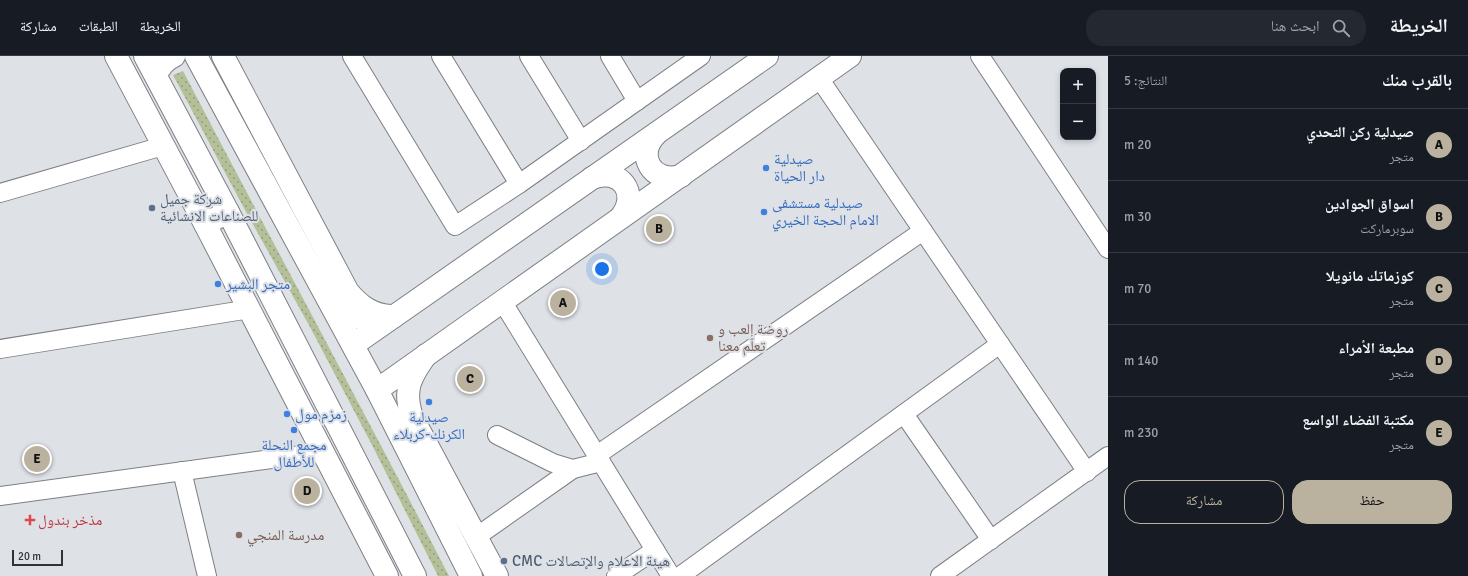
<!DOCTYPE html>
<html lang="ar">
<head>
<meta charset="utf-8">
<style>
  body { margin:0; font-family:Signika,"Noto Naskh Arabic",sans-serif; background:#242831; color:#f1f3f6; direction:rtl }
  .controls { position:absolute; right:12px; top:12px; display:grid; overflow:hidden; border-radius:8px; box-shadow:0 2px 6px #0003 }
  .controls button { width:36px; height:36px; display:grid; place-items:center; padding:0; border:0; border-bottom:1px solid #363941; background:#171b24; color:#f1f3f6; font:20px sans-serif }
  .scale { position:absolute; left:12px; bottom:10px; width:51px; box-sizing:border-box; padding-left:4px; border:2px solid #313234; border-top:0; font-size:11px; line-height:14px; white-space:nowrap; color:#313234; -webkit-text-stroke:3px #dee1e6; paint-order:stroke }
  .you { position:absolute; left:602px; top:213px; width:14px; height:14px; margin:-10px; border:3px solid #fff; border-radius:50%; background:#1a73e8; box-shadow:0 0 0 6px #1a73e833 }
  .badge { display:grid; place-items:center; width:26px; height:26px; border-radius:50%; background:#bab29e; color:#111; font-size:13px; font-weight:700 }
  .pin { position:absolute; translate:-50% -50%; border:2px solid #fff; box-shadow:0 1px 4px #0006 }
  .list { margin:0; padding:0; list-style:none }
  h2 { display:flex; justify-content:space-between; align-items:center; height:52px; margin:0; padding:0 16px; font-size:17px }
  h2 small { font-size:13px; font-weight:400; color:#9ea1a6 }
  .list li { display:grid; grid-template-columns:26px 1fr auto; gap:12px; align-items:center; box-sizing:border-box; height:72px; padding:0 16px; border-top:1px solid #363941 }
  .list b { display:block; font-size:15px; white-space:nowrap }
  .list p { margin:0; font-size:13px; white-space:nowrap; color:#9ea1a6 }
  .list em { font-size:13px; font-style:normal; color:#9ea1a6 }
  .actions { display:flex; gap:8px; padding:12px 16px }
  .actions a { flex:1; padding:9px 0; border:1px solid #bab29e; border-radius:16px; text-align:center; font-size:14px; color:#bab29e }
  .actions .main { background:#bab29e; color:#111 }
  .icon { flex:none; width:22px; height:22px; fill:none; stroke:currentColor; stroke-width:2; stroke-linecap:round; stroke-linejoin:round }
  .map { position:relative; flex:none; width:1108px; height:520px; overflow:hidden; direction:ltr }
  header { display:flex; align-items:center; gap:24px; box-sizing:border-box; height:56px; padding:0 20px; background:#171b24; border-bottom:1px solid #363941 }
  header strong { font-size:19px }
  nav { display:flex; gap:22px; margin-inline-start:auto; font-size:14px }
  .search { width:280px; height:36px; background:#242831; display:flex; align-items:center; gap:10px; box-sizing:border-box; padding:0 14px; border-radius:16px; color:#9ea1a6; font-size:15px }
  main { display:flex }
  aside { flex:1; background:#171b24 }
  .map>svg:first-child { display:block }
  .grass { fill:url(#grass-dots) }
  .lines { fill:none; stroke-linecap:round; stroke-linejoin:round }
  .minor-casing { stroke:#7d7f84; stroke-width:20 }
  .tertiary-casing { stroke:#7d7f84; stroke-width:24 }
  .primary-casing { stroke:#7d7f84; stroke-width:24 }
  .minor { stroke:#fff; stroke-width:18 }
  .tertiary { stroke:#fff; stroke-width:22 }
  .primary { stroke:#fff; stroke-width:22 }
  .shop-dot { fill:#3f7fe0; stroke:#dee1e6; stroke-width:1.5 }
  .service-dot { fill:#5c6f8a; stroke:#dee1e6; stroke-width:1.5 }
  .education-dot { fill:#8d6e63; stroke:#dee1e6; stroke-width:1.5 }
  .health-dot { fill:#e0444e; stroke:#dee1e6; stroke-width:1.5 }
  .labels { text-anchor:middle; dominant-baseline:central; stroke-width:4; stroke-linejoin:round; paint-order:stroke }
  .shop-label { font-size:15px; fill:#366cbe; stroke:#dee1e6; text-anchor:start }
  .service-label { font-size:15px; fill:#4e5e75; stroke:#dee1e6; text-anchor:start }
  .education-label { font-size:15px; fill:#785e54; stroke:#dee1e6; text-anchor:start }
  .health-label { font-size:15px; fill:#be3a42; stroke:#dee1e6; text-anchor:start }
</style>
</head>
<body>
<header>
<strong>الخريطة</strong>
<div class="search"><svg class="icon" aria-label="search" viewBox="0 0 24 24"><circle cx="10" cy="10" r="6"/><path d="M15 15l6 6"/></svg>ابحث هنا</div>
<nav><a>الخريطة</a><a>الطبقات</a><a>مشاركة</a></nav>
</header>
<main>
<aside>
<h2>بالقرب منك<small>النتائج: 5</small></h2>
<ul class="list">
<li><span class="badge">A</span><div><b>صيدلية ركن التحدي</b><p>متجر</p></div><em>20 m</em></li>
<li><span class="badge">B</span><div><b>اسواق الجوادين</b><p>سوبرماركت</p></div><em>30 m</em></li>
<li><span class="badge">C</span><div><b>كوزماتك مانويلا</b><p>متجر</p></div><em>70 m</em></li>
<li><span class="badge">D</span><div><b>مطبعة الأمراء</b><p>متجر</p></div><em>140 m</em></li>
<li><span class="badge">E</span><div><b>مكتبة الفضاء الواسع</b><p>متجر</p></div><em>230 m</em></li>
</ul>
<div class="actions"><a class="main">حفظ</a><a>مشاركة</a></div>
</aside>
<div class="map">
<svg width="1108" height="520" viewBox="0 0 1108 520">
  <defs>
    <pattern id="grass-dots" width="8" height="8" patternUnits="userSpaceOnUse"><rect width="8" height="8" fill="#b4c098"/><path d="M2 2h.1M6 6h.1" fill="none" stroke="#939d7d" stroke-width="1.8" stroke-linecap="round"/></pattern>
  </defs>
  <rect width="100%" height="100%" fill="#dee1e6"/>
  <path class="grass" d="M183,15C271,184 362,351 449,520H438L372,389L310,271L245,154L173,19Z"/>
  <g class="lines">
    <defs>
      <g id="minor">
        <path d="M352,0L455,170L519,128L701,0"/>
        <path d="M441,0L519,128"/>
        <path d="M529,0L581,85"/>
        <path d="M610,0L637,45"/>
        <path d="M980,0L1108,193"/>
        <path d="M819,22L1087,416"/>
        <path d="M0,137L163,90"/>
        <path d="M502,245L671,520"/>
        <path d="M0,293L250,253"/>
        <path d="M904,358L991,484"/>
        <path d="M497,379L553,407L573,413L601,406"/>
        <path d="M597,399L923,175"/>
        <path d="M182,415L207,520"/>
        <path d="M0,440L323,396"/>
        <path d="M476,481L573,413"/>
        <path d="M616,520L655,494"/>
        <path d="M680,520L1000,288"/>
        <path d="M940,520L1108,400"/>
      </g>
      <g id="tertiary">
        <path d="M116,0L205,168L387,520"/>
        <path d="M223,0L348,236C360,250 372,259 391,260"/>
        <path d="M426,299C410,321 403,334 412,361L497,520"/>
      </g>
      <g id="primary">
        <path d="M145,0L228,156L415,520"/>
        <path d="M196,0L377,334L471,520"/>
        <path d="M156,19C160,10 165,4 174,0"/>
        <path d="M656,78C635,99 652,128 681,120"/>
        <path d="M592,122C620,111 640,137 621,161"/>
        <path d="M205,168L228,156"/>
        <path d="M329,244C347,260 370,270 393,261"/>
        <path d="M353,289L767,0"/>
        <path d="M377,334L850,0"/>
      </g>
    </defs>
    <use href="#minor" class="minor-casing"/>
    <use href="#tertiary" class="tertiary-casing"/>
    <use href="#primary" class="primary-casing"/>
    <use href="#minor" class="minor"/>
    <use href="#tertiary" class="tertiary"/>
    <use href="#primary" class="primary"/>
  </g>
  <g class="shop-dot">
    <circle cx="766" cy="112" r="4"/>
    <circle cx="764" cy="156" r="4"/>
    <circle cx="218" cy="228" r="4"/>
    <circle cx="429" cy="346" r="4"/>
    <circle cx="287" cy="358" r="4"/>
    <circle cx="294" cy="374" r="4"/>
  </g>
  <g class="service-dot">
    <circle cx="152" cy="152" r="4"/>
    <circle cx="504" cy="505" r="4"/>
  </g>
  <g class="education-dot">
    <circle cx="710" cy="282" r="4"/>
    <circle cx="239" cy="479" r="4"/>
  </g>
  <path class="health-dot" d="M28 458h4v4h4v4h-4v4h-4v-4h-4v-4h4z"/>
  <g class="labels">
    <g class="shop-label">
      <text x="774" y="103">صيدلية<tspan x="774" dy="17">دار الحياة</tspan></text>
      <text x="772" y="147">صيدلية مستشفى<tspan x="772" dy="17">الامام الحجة الخيري</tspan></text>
      <text x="226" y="228">متجر البشير</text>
      <text x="295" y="358">زمزم مول</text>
      <text x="429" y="361" text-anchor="middle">صيدلية<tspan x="429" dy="17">الكرنك-كربلاء</tspan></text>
      <text x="294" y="389" text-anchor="middle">مجمع النحلة<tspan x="294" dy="17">للأطفال</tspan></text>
    </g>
    <g class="service-label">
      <text x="160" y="143">شركة جميل<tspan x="160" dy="17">للصناعات الانشائية</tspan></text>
      <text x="512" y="505">CMC هيئة الاعلام والإتصالات</text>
    </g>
    <g class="education-label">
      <text x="718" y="273">روضة إلعب و<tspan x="718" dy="17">تعلّم معنا</tspan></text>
      <text x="247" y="479">مدرسة المنجي</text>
    </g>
    <g class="health-label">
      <text x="38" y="464">مذخر بندول</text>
    </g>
  </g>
</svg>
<div class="controls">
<button>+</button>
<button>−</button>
</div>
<div class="scale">20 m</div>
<div class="you"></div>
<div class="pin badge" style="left:563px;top:247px">A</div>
<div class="pin badge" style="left:659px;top:173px">B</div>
<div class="pin badge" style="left:470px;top:323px">C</div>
<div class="pin badge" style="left:307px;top:435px">D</div>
<div class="pin badge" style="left:37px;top:403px">E</div>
</div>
</main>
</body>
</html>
